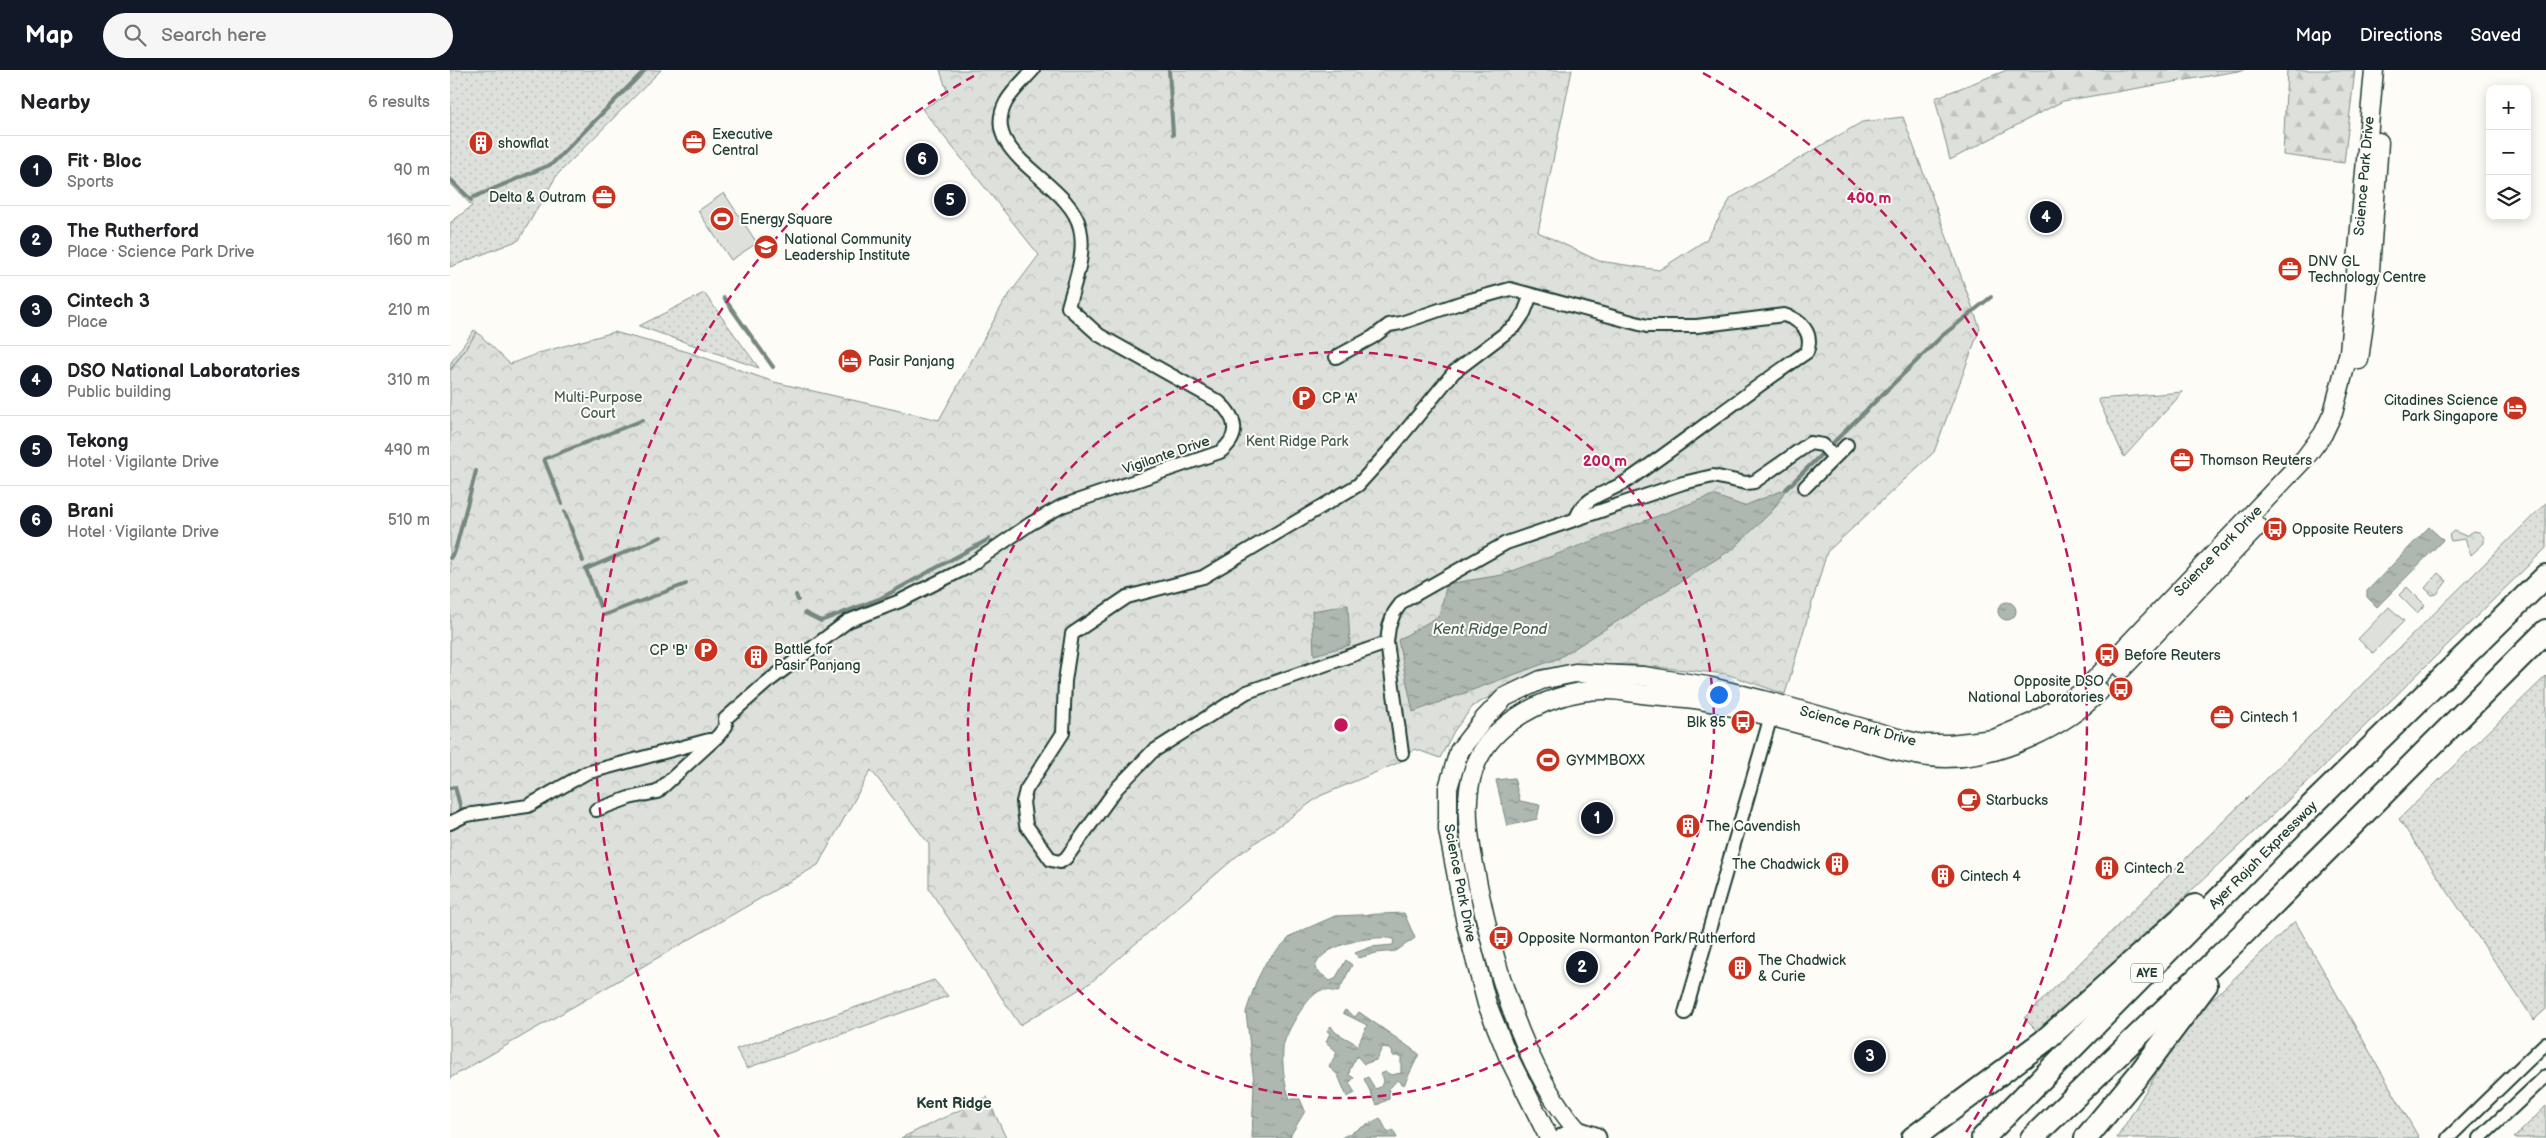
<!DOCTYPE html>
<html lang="en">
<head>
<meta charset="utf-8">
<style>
  body { margin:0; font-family:"Balsamiq Sans",sans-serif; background:#f6f6f6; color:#202124 }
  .controls { position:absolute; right:15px; top:15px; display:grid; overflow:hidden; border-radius:10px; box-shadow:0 2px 12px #0003 }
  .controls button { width:45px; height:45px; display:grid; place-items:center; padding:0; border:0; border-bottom:1px solid #e0e0e0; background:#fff; color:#202124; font:25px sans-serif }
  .you { position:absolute; left:1268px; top:624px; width:18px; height:18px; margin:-12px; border:4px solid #fff; border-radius:50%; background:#1a73e8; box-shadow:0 0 0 8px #1a73e833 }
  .badge { display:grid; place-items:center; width:32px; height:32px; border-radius:50%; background:#111827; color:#fff; font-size:16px; font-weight:700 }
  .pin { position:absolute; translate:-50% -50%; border:2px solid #fff; box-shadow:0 1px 5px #0006 }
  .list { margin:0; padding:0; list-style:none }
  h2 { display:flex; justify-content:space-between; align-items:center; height:65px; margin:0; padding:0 20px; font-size:21px }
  h2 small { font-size:16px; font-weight:400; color:#757577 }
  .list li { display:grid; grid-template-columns:32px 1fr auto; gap:15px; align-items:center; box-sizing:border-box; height:70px; padding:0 20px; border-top:1px solid #e0e0e0 }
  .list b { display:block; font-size:19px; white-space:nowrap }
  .list p { margin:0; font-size:16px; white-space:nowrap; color:#757577 }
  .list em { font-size:16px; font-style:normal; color:#757577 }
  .icon { flex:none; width:28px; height:28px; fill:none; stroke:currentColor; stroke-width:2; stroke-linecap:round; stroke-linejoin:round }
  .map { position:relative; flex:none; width:2096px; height:1068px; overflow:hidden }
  header { display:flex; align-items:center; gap:30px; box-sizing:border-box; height:70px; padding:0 25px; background:#111827; color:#fff }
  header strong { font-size:24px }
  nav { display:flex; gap:28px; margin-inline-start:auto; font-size:18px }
  .search { width:350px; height:45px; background:#f6f6f6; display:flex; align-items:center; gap:12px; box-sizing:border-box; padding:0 18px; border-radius:28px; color:#757577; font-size:19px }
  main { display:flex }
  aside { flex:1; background:#fff }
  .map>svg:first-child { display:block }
  .grass { fill:url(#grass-dots); stroke:#7e8e88 }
  .forest { fill:url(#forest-firs); stroke:#7e8e88 }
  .park { fill:url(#park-crowns); stroke:#7e8e88 }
  .pitch { fill:#dde0db; stroke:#7e8e88 }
  .water { fill:url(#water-ripples); stroke:#75877f }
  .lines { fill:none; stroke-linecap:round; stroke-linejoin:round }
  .stream { stroke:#75877f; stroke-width:4 }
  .minor-casing { stroke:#1f3d34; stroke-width:16 }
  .secondary-casing { stroke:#1f3d34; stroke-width:21 }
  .trunk-casing { stroke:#1f3d34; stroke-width:25 }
  .motorway-casing { stroke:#1f3d34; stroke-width:26 }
  .minor { stroke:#fdfcf7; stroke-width:12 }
  .secondary { stroke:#fdfcf7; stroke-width:18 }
  .trunk { stroke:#fdfcf7; stroke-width:21 }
  .motorway { stroke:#fdfcf7; stroke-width:22 }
  .ring { fill:none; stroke:#c2185b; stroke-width:2.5; stroke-dasharray:9 6 }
  .labels { text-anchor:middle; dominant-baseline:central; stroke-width:4; stroke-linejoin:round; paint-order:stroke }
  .shield { fill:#fdfcf7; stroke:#62766e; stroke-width:1 }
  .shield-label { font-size:12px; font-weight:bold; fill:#1f3d34 }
  .poi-label { font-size:14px; fill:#1f3d34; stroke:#fdfcf7; text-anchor:start }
  .street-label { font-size:14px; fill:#1f3d34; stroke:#fdfcf7 }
  .park-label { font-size:14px; fill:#455e55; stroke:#fdfcf7 }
  .water-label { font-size:15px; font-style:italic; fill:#435c53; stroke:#fdfcf7 }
  .neighbourhood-label { font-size:15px; font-weight:bold; fill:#1f3d34; stroke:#fdfcf7 }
  .centre { fill:#c2185b; stroke:#fdfcf7; stroke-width:2.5 }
  .ring-label { font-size:15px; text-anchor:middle; font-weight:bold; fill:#c2185b; stroke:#fdfcf7; stroke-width:4; stroke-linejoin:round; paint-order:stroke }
</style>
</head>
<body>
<header>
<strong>Map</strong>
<div class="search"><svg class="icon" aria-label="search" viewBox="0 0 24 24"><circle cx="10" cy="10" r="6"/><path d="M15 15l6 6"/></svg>Search here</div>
<nav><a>Map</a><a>Directions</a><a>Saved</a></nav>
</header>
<main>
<aside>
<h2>Nearby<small>6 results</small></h2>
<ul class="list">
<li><span class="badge">1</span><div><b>Fit · Bloc</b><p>Sports</p></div><em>90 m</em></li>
<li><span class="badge">2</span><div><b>The Rutherford</b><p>Place · Science Park Drive</p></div><em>160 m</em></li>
<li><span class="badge">3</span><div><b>Cintech 3</b><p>Place</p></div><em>210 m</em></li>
<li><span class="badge">4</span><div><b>DSO National Laboratories</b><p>Public building</p></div><em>310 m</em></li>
<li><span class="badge">5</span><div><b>Tekong</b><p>Hotel · Vigilante Drive</p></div><em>490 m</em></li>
<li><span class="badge">6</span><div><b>Brani</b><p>Hotel · Vigilante Drive</p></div><em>510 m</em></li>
</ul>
</aside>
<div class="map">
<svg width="2096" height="1068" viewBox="0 0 2096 1068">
  <defs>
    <pattern id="grass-dots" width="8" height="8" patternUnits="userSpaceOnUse" patternTransform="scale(1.25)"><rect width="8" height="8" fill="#dde0db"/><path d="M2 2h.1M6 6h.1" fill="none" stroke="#bdc1bd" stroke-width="1.8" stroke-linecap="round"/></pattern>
    <pattern id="forest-firs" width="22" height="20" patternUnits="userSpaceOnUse" patternTransform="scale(1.25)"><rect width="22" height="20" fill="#dde0db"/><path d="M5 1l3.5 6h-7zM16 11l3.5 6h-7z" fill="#bdc1bd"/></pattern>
    <pattern id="park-crowns" width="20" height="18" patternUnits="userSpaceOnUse" patternTransform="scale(1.25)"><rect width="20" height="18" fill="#dde0db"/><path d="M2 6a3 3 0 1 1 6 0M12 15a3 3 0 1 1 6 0" fill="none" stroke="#bdc1bd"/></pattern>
    <pattern id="water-ripples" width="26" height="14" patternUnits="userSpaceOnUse" patternTransform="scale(1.25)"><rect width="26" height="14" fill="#aeb8b1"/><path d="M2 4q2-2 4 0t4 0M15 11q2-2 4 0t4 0" fill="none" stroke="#8d9791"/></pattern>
  </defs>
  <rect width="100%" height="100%" fill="#fdfcf7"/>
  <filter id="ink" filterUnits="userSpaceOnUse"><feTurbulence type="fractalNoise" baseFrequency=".02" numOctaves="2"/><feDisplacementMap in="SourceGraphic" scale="10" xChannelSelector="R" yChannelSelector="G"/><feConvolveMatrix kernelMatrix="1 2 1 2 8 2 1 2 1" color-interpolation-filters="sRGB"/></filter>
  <g filter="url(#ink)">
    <g class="grass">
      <path d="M0,0H211L107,105L69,170L0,197V153L22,136L0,113Z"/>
      <path d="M254,223L309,298L189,256Z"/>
      <path d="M24,260L27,262L0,300V294Z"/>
      <path d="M1733,322L1674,387L1648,329Z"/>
      <path d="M2096,433V478L1868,702L1589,963L1574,948Z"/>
      <path d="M2096,606V939L2084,950L1949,749Z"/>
      <path d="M1845,851L1969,1068H1667L1738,952Z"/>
      <path d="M484,910L498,926L297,998L286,979Z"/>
      <path d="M2096,1036V1068H2064Z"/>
    </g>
    <g class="forest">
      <path d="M1557,0H1794L1613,31L1500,90L1485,28Z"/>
      <path d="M1837,0H1905L1894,93L1833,85Z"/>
      <path d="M537,1027L556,1068H451Z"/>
    </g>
    <g class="park">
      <path d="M490,0H1122L1088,162L1149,191L1209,200L1256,170L1281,128L1412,52L1453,47L1530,258L1484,382L1377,482L1335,624L1276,604L1176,594L1092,599L1023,636L1004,661L990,688L965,679L950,692L870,726L787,786L640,913L570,955L479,819V774L421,700L368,795L0,1008V301L27,262L60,294L89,283L164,262L238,282L324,312L489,350L555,230L589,185L472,39L498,24Z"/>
      <path d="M2004,461L2016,466L2024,461L2029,462L2034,467V473L2021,485L2015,469L2001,471L1999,465Z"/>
      <path d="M1988,503L1997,511L1987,524L1982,525L1975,518Z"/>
    </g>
    <g class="pitch">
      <path d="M274,123L307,173L281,190L248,141Z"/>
      <path d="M1957,517L1975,535L1967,543L1949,525Z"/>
      <path d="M1939,537L1954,551L1923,583L1908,569Z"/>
    </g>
    <g class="water">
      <path d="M1336,419L1323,440L1284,478L1109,588L963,642L948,570L989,546L997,514L1052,505L1263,425L1294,436Z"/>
      <path d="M1979,457L1993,470L1927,537L1917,527V521Z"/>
      <circle cx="1557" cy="541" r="9"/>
      <path d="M898,535L900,575L864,585L862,541Z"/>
      <path d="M1064,708L1070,731L1090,735L1087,749L1057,756L1046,710Z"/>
      <path d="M954,843L965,868L946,881L926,883L909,888L905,883L921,877L943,875L944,869C925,864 868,874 865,899L880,911L885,909L896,890L902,895L888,922C883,922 878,919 873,920C859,921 833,966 833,979C832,996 834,1013 840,1029H850L855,1041L839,1068H802L804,1012L796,942L806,912L816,892L842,865L885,846Z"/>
      <path d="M895,940L905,947L909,942L969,984L954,1015L947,1010L939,1019V1029L927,1035L914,1009L918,1007L925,1019L931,1017L934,1009L930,1004L936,1002L941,1005L951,1003V986H943L942,981L935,977L932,978L926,990L914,994L907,986L900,999L899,1005L904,1008L899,1013L905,1023L897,1027L888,1005L879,997L887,982L876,972L880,963L877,961L881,956L885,962L908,975L917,955L893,943Z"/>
      <path d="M930,1048L938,1063L943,1060L947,1068H891Z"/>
    </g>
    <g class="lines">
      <g class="stream">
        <path d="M719,0L723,65"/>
        <path d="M0,109L21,130"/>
        <path d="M24,127L102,94L195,0"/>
        <path d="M274,228L323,297"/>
        <path d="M1336,419L1493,265L1541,227"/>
        <path d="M112,434L94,389L193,350"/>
        <path d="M115,442L133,491"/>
        <path d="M0,488L5,481L26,401"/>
        <path d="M136,499L211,467"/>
        <path d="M136,499L150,536"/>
        <path d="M346,525L348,530"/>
        <path d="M355,543L371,551L431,528L539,469"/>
        <path d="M154,545L236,514"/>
        <path d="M0,718L5,717L12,743L14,742"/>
      </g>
      <defs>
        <g id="minor">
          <path d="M886,287L923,267L939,255L951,253L1013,232L1060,219L1197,256H1247L1334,245C1351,250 1364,263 1357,282C1296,323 1238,369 1177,411C1158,423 1135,425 1126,448"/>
          <path d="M1355,417L1397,375"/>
          <path d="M931,575L797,622L702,682L667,718L616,788L610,792L601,790L576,755L573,732L576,720L613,663L615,611L622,564L677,527L753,507L908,415L939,381L1004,302L1066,255L1074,243L1081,225"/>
          <path d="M952,683L937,572L939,557L944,543L952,532L1056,473L1233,413L1263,406L1296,413L1304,412L1360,373L1373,375L1384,387"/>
          <path d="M146,740L179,728L207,722L268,666L276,656L275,649L316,613L398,551L450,531L516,498L580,454L612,436L770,382C791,366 787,348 769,332L649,265L618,237C625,211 636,184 630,158C620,111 527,85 556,32C563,20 574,10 583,0"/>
          <path d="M0,753L16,745L78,736L136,703L259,670"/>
          <path d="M1235,943L1321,646"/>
          <path d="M1998,1068L2096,973"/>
          <path d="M2030,1068L2096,1006"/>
        </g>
        <g id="secondary">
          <path d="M1909,290L1919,214L1929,72"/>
          <path d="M1672,599L1808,456"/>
          <path d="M1130,1063C1071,999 1041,884 1025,800C1014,742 1008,688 1063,650C1089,632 1122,620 1154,620C1170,619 1186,624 1202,625C1218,627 1234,627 1250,630C1301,640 1351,655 1402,668C1433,677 1464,688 1496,688C1548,688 1614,658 1650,621"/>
          <path d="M1099,1068L1058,986L1037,934L1016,854L998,760V718L1009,681L1034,649L1055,627L1091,610L1125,603L1193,606L1257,616L1325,633L1455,670L1473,674H1500L1544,669L1584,652L1633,622L1855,388L1873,364L1883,343L1899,282L1924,0"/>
        </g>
        <path id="trunk" d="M1115,1068L1130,1063L1145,1068"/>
        <g id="motorway">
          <path d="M1463,1068L1594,971L1745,836"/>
          <path d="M1533,1068L1852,745L2096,506"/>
          <path d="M1582,1068L1795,862L2096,561"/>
          <path d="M1636,1068L1690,1003L1756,915"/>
        </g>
      </defs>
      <use href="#minor" class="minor-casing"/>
      <use href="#secondary" class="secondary-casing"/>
      <use href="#trunk" class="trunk-casing"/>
      <use href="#motorway" class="motorway-casing"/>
      <use href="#minor" class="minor"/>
      <use href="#secondary" class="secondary"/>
      <use href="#trunk" class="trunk"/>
      <use href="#motorway" class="motorway"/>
    </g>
  </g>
  <g class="ring">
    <circle cx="891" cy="655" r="373"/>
    <path d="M269 1067A746 746 0 0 1 529 3M1253 3A746 746 0 0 1 1513 1067"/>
  </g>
  <defs>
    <symbol id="office-disc" viewBox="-11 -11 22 22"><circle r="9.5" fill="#c8321e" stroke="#fdfcf7"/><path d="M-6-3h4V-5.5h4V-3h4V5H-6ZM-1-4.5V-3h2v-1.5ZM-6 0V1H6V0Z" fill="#fff"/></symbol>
    <symbol id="building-disc" viewBox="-11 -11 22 22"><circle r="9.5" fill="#c8321e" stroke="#fdfcf7"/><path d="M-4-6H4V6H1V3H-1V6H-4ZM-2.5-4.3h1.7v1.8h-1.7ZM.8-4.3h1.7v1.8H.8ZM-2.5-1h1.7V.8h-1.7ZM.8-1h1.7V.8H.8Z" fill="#fff"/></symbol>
    <symbol id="stadium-disc" viewBox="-11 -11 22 22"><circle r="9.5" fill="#c8321e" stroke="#fdfcf7"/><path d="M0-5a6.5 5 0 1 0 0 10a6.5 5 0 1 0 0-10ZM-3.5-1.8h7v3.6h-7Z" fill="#fff"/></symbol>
    <symbol id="school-disc" viewBox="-11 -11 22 22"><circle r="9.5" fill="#c8321e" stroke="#fdfcf7"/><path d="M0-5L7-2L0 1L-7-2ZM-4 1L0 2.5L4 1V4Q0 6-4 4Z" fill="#fff"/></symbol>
    <symbol id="hotel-disc" viewBox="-11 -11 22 22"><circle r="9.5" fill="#c8321e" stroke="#fdfcf7"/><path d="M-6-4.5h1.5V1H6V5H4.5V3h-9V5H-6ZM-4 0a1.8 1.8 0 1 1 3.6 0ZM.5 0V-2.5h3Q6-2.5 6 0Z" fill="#fff"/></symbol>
    <symbol id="parking-disc" viewBox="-11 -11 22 22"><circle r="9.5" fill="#c8321e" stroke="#fdfcf7"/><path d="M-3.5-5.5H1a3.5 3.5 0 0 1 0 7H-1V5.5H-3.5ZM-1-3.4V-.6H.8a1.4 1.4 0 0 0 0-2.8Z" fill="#fff"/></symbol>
    <symbol id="bus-disc" viewBox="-11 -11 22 22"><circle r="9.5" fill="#c8321e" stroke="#fdfcf7"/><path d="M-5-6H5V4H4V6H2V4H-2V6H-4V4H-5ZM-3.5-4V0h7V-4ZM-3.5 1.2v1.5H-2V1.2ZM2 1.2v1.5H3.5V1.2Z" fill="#fff"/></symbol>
    <symbol id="cafe-disc" viewBox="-11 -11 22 22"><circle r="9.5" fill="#c8321e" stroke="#fdfcf7"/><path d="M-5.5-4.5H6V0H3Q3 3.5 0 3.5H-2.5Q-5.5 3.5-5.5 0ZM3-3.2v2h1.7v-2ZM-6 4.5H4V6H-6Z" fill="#fff"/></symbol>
  </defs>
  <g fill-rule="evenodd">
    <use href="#office-disc" x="230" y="58" width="28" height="28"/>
    <use href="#building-disc" x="17" y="59" width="28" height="28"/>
    <use href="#office-disc" x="140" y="113" width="28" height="28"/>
    <use href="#stadium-disc" x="258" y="135" width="28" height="28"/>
    <use href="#school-disc" x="302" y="163" width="28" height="28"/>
    <use href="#office-disc" x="1826" y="185" width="28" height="28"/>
    <use href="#hotel-disc" x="386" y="277" width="28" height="28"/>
    <use href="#parking-disc" x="840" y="314" width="28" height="28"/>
    <use href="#hotel-disc" x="2051" y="324" width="28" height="28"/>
    <use href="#office-disc" x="1718" y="376" width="28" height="28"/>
    <use href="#bus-disc" x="1811" y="445" width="28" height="28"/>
    <use href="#parking-disc" x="242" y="566" width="28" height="28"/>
    <use href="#bus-disc" x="1643" y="571" width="28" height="28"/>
    <use href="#building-disc" x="292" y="573" width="28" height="28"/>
    <use href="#bus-disc" x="1657" y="605" width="28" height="28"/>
    <use href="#office-disc" x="1758" y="633" width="28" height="28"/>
    <use href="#bus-disc" x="1279" y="638" width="28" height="28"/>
    <use href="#stadium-disc" x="1084" y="676" width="28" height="28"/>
    <use href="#cafe-disc" x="1505" y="716" width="28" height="28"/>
    <use href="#building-disc" x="1224" y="742" width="28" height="28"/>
    <use href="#building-disc" x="1373" y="780" width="28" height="28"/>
    <use href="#building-disc" x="1643" y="784" width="28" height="28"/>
    <use href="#building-disc" x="1479" y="792" width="28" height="28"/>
    <use href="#bus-disc" x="1037" y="854" width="28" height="28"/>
    <use href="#building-disc" x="1276" y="884" width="28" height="28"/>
  </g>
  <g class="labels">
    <rect class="shield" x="1681" y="893.5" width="32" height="19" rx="4"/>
    <g class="shield-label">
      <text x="1697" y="903">AYE</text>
    </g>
    <g class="poi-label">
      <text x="262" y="64">Executive<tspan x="262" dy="16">Central</tspan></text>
      <text x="48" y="73">showflat</text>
      <text x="136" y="127" text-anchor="end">Delta &amp; Outram</text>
      <text x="290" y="149">Energy Square</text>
      <text x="334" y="169">National Community<tspan x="334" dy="16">Leadership Institute</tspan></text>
      <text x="1858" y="191">DNV GL<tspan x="1858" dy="16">Technology Centre</tspan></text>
      <text x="418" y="291">Pasir Panjang</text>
      <text x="872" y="328">CP 'A'</text>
      <text x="2048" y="330" text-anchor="end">Citadines Science<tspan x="2048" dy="16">Park Singapore</tspan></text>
      <text x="1750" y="390">Thomson Reuters</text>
      <text x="1842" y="459">Opposite Reuters</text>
      <text x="324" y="579">Battle for<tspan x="324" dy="16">Pasir Panjang</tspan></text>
      <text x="238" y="580" text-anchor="end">CP 'B'</text>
      <text x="1674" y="585">Before Reuters</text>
      <text x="1654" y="611" text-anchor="end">Opposite DSO<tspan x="1654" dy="16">National Laboratories</tspan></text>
      <text x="1790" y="647">Cintech 1</text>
      <text x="1276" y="652" text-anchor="end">Blk 85</text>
      <text x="1116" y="690">GYMMBOXX</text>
      <text x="1536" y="730">Starbucks</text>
      <text x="1256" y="756">The Cavendish</text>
      <text x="1370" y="794" text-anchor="end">The Chadwick</text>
      <text x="1674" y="798">Cintech 2</text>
      <text x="1510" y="806">Cintech 4</text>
      <text x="1068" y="868">Opposite Normanton Park/Rutherford</text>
      <text x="1308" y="890">The Chadwick<tspan x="1308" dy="16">&amp; Curie</tspan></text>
    </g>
    <g class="street-label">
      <text transform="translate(1914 106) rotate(-85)">Science Park Drive</text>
      <text transform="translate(716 385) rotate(-19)">Vigilante Drive</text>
      <text transform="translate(1768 481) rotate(-46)">Science Park Drive</text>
      <text transform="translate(1408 656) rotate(15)">Science Park Drive</text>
      <text transform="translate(1813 785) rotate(-45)">Ayer Rajah Expressway</text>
      <text transform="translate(1010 813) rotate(79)">Science Park Drive</text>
    </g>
    <g class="park-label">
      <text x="148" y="327">Multi-Purpose<tspan x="148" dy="16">Court</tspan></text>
      <text x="847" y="371">Kent Ridge Park</text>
    </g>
    <g class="water-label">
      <text x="1040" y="559">Kent Ridge Pond</text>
    </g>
    <g class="neighbourhood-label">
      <text x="504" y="1033">Kent Ridge</text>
    </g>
  </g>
  <circle cx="891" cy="655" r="8" class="centre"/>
  <g class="ring-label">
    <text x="1419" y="133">400 m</text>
    <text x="1155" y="396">200 m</text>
  </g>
</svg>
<div class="controls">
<button>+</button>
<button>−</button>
<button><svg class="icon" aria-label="layers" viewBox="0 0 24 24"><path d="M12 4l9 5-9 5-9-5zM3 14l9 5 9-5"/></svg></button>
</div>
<div class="you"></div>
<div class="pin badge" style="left:1147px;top:748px">1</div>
<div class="pin badge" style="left:1132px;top:897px">2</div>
<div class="pin badge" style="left:1420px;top:986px">3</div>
<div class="pin badge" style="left:1596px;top:147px">4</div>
<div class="pin badge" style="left:500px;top:130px">5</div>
<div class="pin badge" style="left:472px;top:89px">6</div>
</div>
</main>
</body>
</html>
